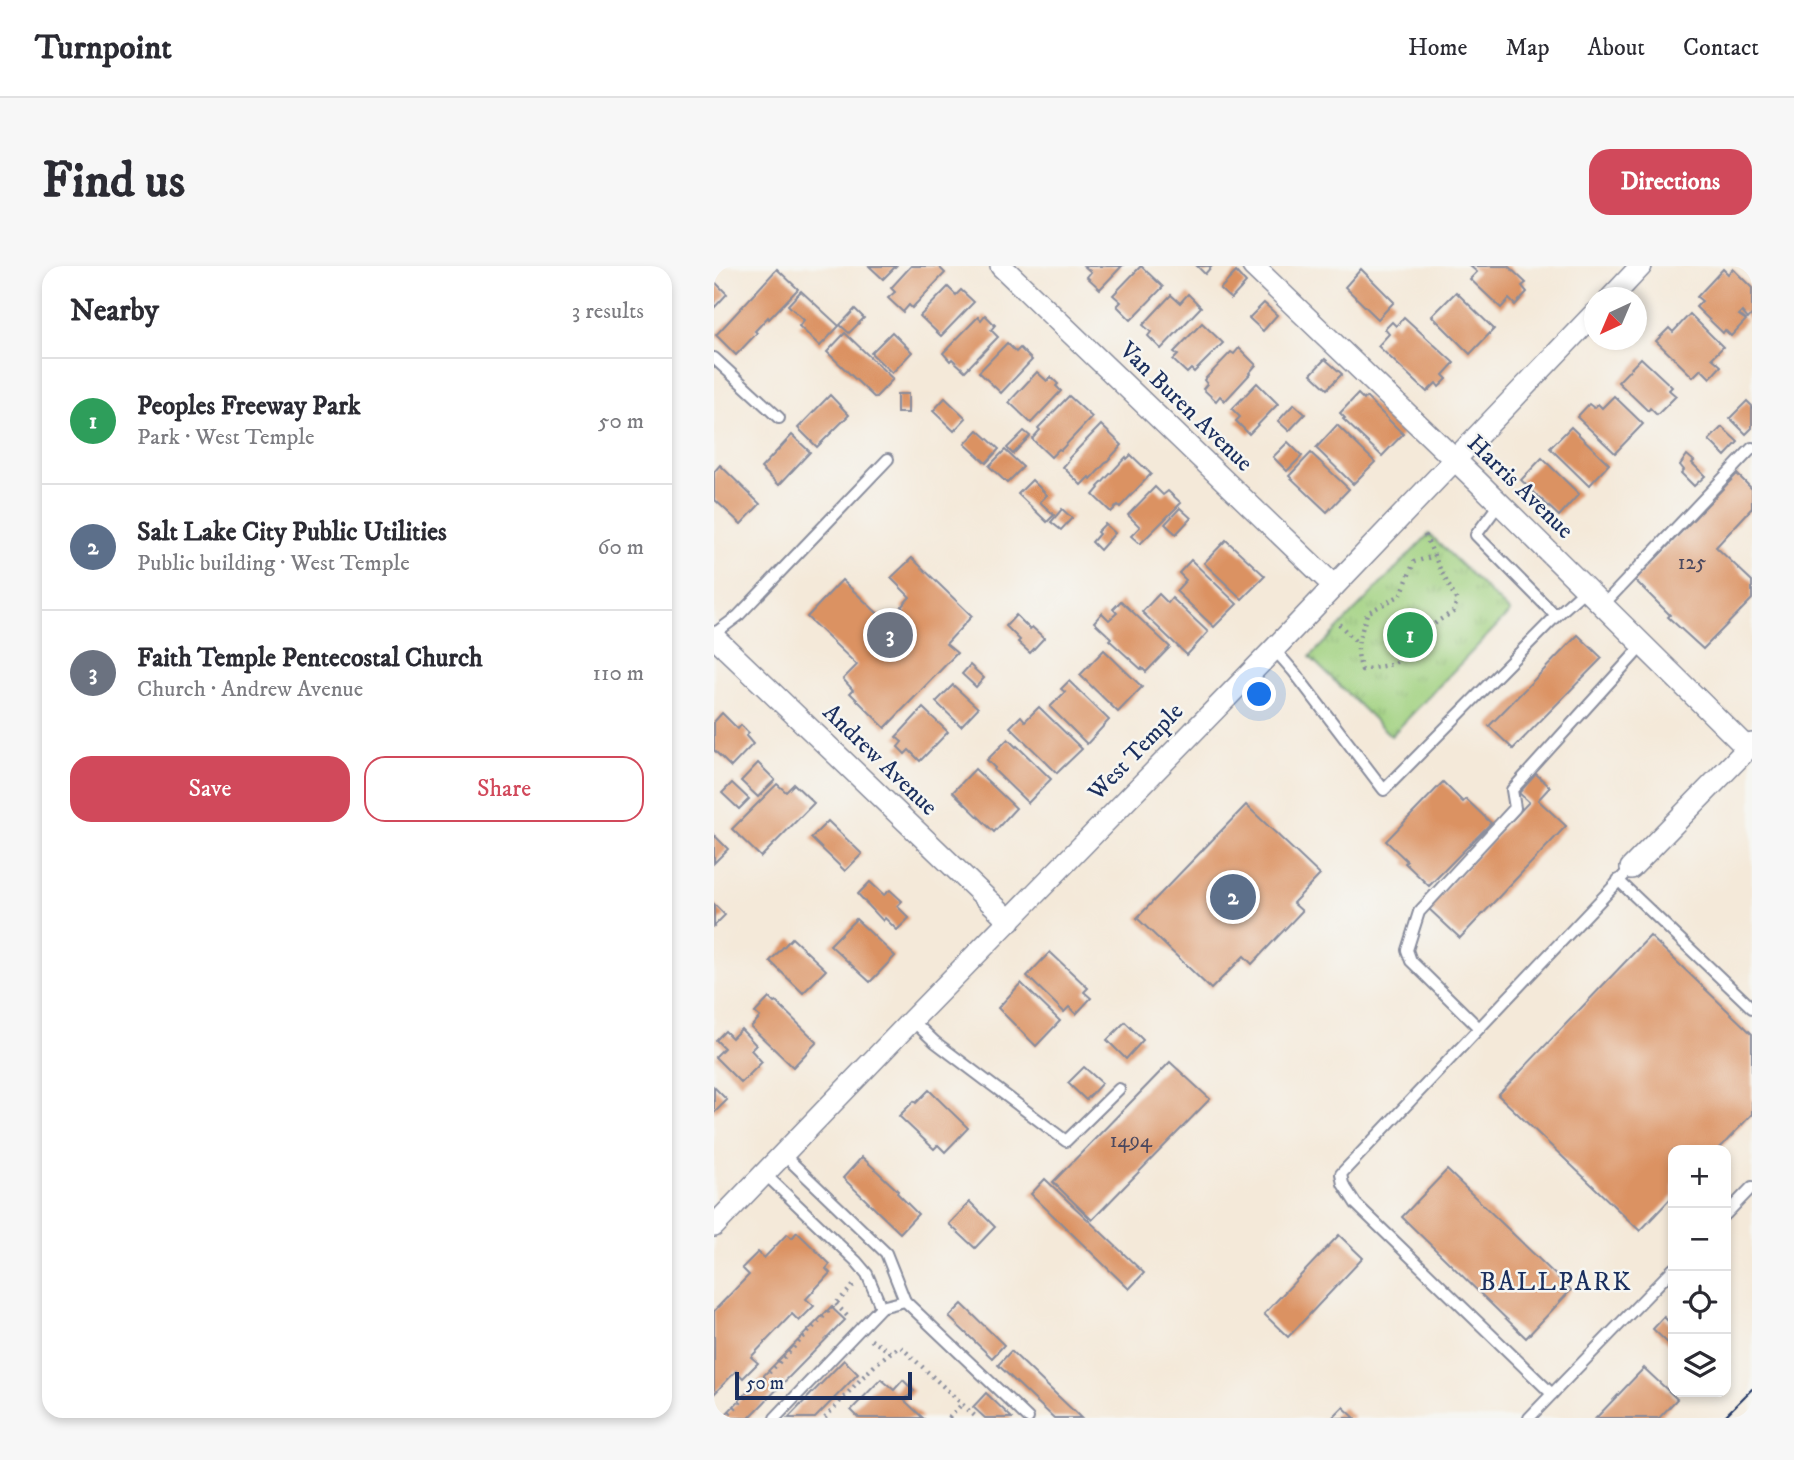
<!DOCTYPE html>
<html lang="en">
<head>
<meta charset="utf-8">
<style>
  body { margin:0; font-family:"IM FELL DW Pica",serif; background:#f7f7f7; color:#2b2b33 }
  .controls { position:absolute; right:21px; bottom:21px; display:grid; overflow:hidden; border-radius:14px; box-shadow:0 4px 10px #0003 }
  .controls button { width:63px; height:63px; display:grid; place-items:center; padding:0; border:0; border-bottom:2px solid #e1e1e2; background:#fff; color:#2b2b33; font:35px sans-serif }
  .compass { position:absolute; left:870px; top:21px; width:63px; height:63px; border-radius:50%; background:#fff; box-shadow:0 4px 10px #0003; rotate:224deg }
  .scale { position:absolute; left:21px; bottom:18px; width:177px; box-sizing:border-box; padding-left:7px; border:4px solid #1b2f5e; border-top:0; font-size:19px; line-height:24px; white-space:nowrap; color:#1b2f5e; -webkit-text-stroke:5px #f6f6f2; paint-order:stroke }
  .you { position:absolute; left:546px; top:429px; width:24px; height:24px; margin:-18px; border:5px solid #fff; border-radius:50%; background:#1a73e8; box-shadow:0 0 0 10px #1a73e833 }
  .badge { display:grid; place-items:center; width:46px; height:46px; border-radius:50%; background:#d1495b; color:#fff; font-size:23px; font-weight:700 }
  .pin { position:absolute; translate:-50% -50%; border:4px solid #fff; box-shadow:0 2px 7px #0006 }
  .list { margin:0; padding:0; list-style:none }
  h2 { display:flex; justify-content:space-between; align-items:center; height:91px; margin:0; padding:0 28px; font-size:30px }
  h2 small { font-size:23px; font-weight:400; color:#7c7c81 }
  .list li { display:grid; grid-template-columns:46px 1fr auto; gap:21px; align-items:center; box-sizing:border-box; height:126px; padding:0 28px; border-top:2px solid #e1e1e2 }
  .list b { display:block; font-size:26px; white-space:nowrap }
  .list p { margin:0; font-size:23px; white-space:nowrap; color:#7c7c81 }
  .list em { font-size:23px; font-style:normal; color:#7c7c81 }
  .actions { display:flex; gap:14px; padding:21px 28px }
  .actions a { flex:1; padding:16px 0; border:2px solid #d1495b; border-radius:21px; text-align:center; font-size:24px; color:#d1495b }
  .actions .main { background:#d1495b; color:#fff }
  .icon { flex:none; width:38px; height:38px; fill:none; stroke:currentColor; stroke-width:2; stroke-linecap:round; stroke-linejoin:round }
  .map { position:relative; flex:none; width:1038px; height:1152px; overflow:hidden; border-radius:21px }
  header { display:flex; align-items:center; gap:42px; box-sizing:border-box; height:98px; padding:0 35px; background:#fff; border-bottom:2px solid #e1e1e2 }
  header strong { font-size:33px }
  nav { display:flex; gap:38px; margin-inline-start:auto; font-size:24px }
  .intro { display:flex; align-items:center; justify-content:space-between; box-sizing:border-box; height:168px; padding:0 42px }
  h1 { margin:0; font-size:49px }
  .button { padding:18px 32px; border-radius:21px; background:#d1495b; color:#fff; font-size:24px; font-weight:700 }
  main { display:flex; gap:42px; padding:0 42px }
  aside { flex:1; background:#fff; border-radius:21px; box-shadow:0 4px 10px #0003 }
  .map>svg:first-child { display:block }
  .park { fill:url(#park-tufts); stroke:#5e806f; stroke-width:2 }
  .building { fill:#db9262 }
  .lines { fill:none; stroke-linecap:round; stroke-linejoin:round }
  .lane-casing { stroke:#888c9c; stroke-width:14 }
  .street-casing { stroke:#888c9c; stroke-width:24 }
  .path { stroke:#888c9c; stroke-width:4.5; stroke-dasharray:2 5; stroke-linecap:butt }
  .lane { stroke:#fff; stroke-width:10 }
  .street { stroke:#fff; stroke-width:21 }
  .tram { stroke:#1b2f5e; stroke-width:2 }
  .labels { text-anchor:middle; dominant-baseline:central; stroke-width:5; stroke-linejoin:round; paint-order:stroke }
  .number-label { font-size:21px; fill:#4b485f }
  .street-label { font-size:24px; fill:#1b2f5e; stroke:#f6f6f2 }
  .neighbourhood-label { font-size:26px; letter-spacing:2px; fill:#1b2f5e; stroke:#f6f6f2 }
</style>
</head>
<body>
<header>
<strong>Turnpoint</strong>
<nav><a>Home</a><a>Map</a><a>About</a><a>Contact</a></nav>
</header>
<div class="intro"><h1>Find us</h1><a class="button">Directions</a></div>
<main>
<aside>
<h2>Nearby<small>3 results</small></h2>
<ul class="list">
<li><span class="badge" style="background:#2e9e5b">1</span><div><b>Peoples Freeway Park</b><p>Park · West Temple</p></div><em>50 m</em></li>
<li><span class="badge" style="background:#5c6f8a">2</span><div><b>Salt Lake City Public Utilities</b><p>Public building · West Temple</p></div><em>60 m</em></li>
<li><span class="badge" style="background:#6b7280">3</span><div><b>Faith Temple Pentecostal Church</b><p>Church · Andrew Avenue</p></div><em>110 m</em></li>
</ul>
<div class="actions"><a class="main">Save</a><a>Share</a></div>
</aside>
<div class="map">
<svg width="1038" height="1152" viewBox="0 0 1038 1152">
  <defs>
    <pattern id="park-tufts" width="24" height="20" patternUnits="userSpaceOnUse" patternTransform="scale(1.75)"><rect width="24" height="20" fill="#a1d180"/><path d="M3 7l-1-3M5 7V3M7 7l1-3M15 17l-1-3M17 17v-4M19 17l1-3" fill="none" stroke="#8ab471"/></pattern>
  </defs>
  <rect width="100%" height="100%" fill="#f6f6f2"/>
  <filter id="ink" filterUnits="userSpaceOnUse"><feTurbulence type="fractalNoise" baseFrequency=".0143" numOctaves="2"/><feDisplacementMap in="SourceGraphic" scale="14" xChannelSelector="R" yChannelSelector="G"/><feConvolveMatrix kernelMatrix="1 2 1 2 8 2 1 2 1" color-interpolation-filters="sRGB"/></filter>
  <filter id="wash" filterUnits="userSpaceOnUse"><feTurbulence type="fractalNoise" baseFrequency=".00686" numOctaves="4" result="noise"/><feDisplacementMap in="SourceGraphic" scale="28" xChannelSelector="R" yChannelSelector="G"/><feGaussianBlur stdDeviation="1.57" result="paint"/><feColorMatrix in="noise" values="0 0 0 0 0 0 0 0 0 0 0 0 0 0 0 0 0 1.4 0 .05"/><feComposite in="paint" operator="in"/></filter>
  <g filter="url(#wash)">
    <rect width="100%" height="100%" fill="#f4e9d9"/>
    <path class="park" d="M715,268L796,346L677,470L596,391Z"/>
    <g id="blocks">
      <g class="building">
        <path d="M155,0H182L169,13Z"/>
        <path d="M197,0H224L231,7L198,42L195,39L189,46L174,32L181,26L177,22Z"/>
        <path d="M370,0H408L386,23L373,11L377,6Z"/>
        <path d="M427,0L449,21L417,54L403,40L407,36L399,29Z"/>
        <path d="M483,0H498L491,8Z"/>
        <path d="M756,0H794L812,17L808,20L813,26L801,39L795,33L787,42L756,13L763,6Z"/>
        <path d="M63,3L84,23L55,53L54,51L41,65L43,67L22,89L2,69Z"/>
        <path d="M647,3L680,36L664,53L631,21Z"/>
        <path d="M1009,3L1014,8L1019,3L1038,22V48L1034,53L1028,46L1025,49L1032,54L1017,70L1011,64L1009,67L982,41L988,35L983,31Z"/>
        <path d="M522,6L532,17L517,33L506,23Z"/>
        <path d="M0,15L13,28L0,42Z"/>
        <path d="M234,21L242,29L247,24L260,36L227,70L206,50Z"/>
        <path d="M87,25L125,60L106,80L85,60L90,54L74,39Z"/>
        <path d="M742,26L780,63L756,88L718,50Z"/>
        <path d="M474,28L487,41L447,83L434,70L437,66L429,59L457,29L466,37Z"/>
        <path d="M550,37L563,49L549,65L535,52Z"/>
        <path d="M141,43L150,52L135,67L126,59Z"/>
        <path d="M976,48L1009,81L998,92L1007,100L996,112L987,103L979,111L942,75L955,62L959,66Z"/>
        <path d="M271,49L281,59L277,64L284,71L251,105L238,93L236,95L229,87L264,51L267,54Z"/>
        <path d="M690,51L740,97L729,109L733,113L725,121L722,117L713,126L664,80L675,68L671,63L678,56L682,60Z"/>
        <path d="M488,57L509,77L480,106L477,103L473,107L459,94L464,89L460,86Z"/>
        <path d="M178,66L198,86L178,107L157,87Z"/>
        <path d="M131,67L179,113L161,132L113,86Z"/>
        <path d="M293,77L302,86L306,82L318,94L287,127L265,106Z"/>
        <path d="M525,82L542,99L535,107L536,108L511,135L506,130L502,135L489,123L493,118L490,114L517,86L520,88Z"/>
        <path d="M927,92L958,121L955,124L962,130L943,149L936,142L934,145L904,116Z"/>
        <path d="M611,93L628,108L613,123L597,108Z"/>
        <path d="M323,106L333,115L337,111L344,118L342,120L347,125L317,157L295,136Z"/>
        <path d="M543,117L564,138L535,168L522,155L526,151L518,143Z"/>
        <rect x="183" y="128" width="11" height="19"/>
        <path d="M644,128L650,134L652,131L689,168L668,190L629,153L631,152L626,147Z"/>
        <path d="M116,129L135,149L103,181L84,162Z"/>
        <path d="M355,130L378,151L347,184L345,183L337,191L318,173L326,164L324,162Z"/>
        <path d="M900,130L929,158L901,187L863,151L875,138L880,142L884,138L888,142Z"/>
        <path d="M231,132L252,152L240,165L219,145Z"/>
        <path d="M1033,135L1038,140V162L1032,168L1016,152Z"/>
        <path d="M580,138L591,148L575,165L564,155Z"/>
        <path d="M387,159L408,179L377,213L375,211L367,219L349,201L356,193L355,192Z"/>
        <path d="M623,159L661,196L639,218L602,182Z"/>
        <path d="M857,161L895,198L875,220L836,182Z"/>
        <path d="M1008,161L1024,176L1011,190L995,174Z"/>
        <path d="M264,164L285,183L272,197L251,178Z"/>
        <path d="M310,165L316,170L299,188L293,182Z"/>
        <path d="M78,169L96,186L65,219L47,202Z"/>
        <path d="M574,176L588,190L573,205L559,191Z"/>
        <path d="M291,184L309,201L293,217L275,200Z"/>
        <path d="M597,187L635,223L613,246L575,210Z"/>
        <path d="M417,189L437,208L406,241L404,239L397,246L379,229L385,222L384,221L412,191L413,193Z"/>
        <path d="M973,189L980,195L978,197L991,210L980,220L967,207L970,204L966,199Z"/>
        <path d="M828,192L865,228L845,250L807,214Z"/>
        <path d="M6,199L46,238L27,258L0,233V206Z"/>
        <path d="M1023,208L1038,223V242L1002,281L1038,315V333L989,383L954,351L956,349L921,314Z"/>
        <path d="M318,214L333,229L326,236L340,249L333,256L304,228Z"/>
        <path d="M441,221L449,229L454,225L467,237L426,278L417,270L426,261L414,249Z"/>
        <path d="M466,242L477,252L462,268L451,258Z"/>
        <path d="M348,243L358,252L347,264L337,256Z"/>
        <path d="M391,258L401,267L386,284L378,276L385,268L383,266Z"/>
        <path d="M512,274L551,310L528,333L490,297Z"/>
        <path d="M198,292L258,350L232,378L243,387L171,462L136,427L139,424L129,413L143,399L93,351L128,314L177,360L192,345L187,341L196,331L177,312Z"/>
        <path d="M477,294L523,338L500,361L462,325L472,314L465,307Z"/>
        <path d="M445,328L454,337L458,332L494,366L473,389L428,346Z"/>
        <path d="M407,335L456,381L432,406L428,402L427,403L395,374L397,372L380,356L388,347L395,354L403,347L399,343Z"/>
        <path d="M302,349L316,363L318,361L330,372L316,387L304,376L306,374L292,360Z"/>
        <path d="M864,369L888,392L799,483L775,460Z"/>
        <path d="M390,384L428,421L404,446L366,409Z"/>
        <path d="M256,399L270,412L262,421L248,408Z"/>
        <path d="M355,415L395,454L373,478L336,441L351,426L347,423Z"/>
        <path d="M239,419L264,442L247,460L222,436Z"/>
        <path d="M325,441L368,483L343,507L296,461L307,450L311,455Z"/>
        <path d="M209,442L234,466L206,495L195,484L191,488L184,481L188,476L182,471Z"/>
        <path d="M8,447L24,463L27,459L35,467L32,470L39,478L17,501L0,484V456Z"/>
        <path d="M294,473L302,481L303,480L337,513L314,537L280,504L281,502L273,494Z"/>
        <path d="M44,497L61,514L44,531L27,515Z"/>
        <path d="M261,503L302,542L280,566L239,526Z"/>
        <path d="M822,508L836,521L824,534L852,560L746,672L714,642L815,536L805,527Z"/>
        <path d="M729,516L749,536L752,533L777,557L715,620L691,597L693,595L672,575Z"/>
        <path d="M18,517L35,533L25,543L8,527Z"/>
        <path d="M63,518L72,526L80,518L100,537L47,591L18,563Z"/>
        <path d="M532,539L606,609L579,637L588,645L538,698L530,690L497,723L423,652Z"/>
        <path d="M114,555L148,588L131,605L97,572Z"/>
        <path d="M0,569L14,583L0,597Z"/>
        <path d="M156,616L170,629L176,624L188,635L183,640L195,652L183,664L171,652L169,655L144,628Z"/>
        <path d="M0,638L11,649L0,660Z"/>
        <path d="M142,653L181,690L156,716L116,679Z"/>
        <path d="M936,670L1038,768V848L1004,884H959V930L926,965L784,829Z"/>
        <path d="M78,672L112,704L89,727L56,695Z"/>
        <path d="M336,686L374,722L370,726L377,732L362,748L355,741L350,746L313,710Z"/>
        <path d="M307,717L346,755L322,780L284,742Z"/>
        <path d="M55,732L60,737L62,736L103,776L79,801L37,761L46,751L41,747Z"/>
        <path d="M411,756L429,774L412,793L393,774Z"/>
        <path d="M27,763L42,779L37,784L48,796L27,817L1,791L10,782L2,774L11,765L18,772Z"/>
        <path d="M456,796L496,833L378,954L339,916Z"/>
        <path d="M370,801L388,817L372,834L354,817Z"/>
        <path d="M0,821L13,834L0,847Z"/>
        <path d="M215,824L254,862L231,886L224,879L220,883L185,850L200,835L202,837Z"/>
        <path d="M148,891L184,925L183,927L204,948L186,967L129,912Z"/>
        <path d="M733,904L857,1024L812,1072L688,951Z"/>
        <path d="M331,913L430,1007L415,1023L317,928Z"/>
        <path d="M256,936L281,961L261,982L235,958Z"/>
        <path d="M83,966L116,998L112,1003L116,1007L92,1033L100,1040L85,1055L78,1048L37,1091L44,1097L29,1112L22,1105L0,1128V1045L35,1009L28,1002L44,986L50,992L73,968L78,972Z"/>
        <path d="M625,969L649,992L574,1071L550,1048Z"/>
        <path d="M248,1038L290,1079L278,1092L235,1051Z"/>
        <path d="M117,1041L131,1054L35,1152H8Z"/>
        <path d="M950,1051L958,1059L955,1061L959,1065V1082L939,1063Z"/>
        <path d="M297,1085L367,1152H340L284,1099Z"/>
        <path d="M130,1094L144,1108L101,1152H74Z"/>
        <path d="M930,1102L963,1133L945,1152H882Z"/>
        <path d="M167,1113L180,1124L189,1114L200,1125L190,1134L209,1152H145L137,1144Z"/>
        <path d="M272,1127L298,1152H271L259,1141Z"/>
        <path d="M629,1141L641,1152H618Z"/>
      </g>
    </g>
  </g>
  <g filter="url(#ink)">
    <use href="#blocks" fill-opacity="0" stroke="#888c9c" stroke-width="2"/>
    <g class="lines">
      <defs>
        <g id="lane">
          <path d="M0,92L65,152"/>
          <path d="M785,238L762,269L842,350L872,323"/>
          <path d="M889,339L1038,182"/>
          <path d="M0,368L24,350L174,193"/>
          <path d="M560,383L580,406L670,524L842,350"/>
          <path d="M917,602L627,908L629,918L642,938L838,1128L959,1003"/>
          <path d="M904,614L1038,742"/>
          <path d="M198,754L221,776L352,875L405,823"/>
          <path d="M765,762L697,695L693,684L705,646L801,542L798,524L929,379"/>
          <path d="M70,889L172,987L191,1035L314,1152"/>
          <path d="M51,908L142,995L153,1008L167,1041"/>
          <path d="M1012,948L1038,921"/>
          <path d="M61,1152L167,1041L191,1035"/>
          <path d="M815,1152L838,1128"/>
        </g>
        <g id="street">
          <path d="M287,0L620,320"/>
          <path d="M539,0L763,215L1034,483"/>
          <path d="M897,32L927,0"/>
          <path d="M0,371L296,655"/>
          <path d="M917,602L1038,478"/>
          <path d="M0,960L198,754L560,383L880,48"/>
        </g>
      </defs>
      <use href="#lane" class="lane-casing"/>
      <use href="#street" class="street-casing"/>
      <g class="path">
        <path d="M711,269L726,303L743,335L739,346L724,355L712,365L694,387L679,398L648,404C639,378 647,371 653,347L687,329L700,296L720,290"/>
        <path d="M625,358L643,377"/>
        <path d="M122,1038L135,1052"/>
        <path d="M157,1074L177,1086"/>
        <path d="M11,1152L140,1019"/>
        <path d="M111,1152C127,1135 167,1087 187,1081L263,1152"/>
        <path d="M235,1152L248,1138"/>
      </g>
      <use href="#lane" class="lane"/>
      <use href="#street" class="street"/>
      <g class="tram">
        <path d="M1009,1152L1038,1123"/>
        <path d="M1035,1152L1038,1149"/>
      </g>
    </g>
  </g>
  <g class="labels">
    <g class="number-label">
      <text x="978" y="297">125</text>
      <text x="417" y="875">1494</text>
    </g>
    <g class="street-label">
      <text transform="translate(472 141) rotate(44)">Van Buren Avenue</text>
      <text transform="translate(806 221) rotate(44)">Harris Avenue</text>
      <text transform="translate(422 486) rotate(-46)">West Temple</text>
      <text transform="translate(166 494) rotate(44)">Andrew Avenue</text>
    </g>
    <g class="neighbourhood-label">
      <text x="842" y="1016">BALLPARK</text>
    </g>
  </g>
</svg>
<div class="controls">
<button>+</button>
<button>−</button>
<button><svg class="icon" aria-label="locate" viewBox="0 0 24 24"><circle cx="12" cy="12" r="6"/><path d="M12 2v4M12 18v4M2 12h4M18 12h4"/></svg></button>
<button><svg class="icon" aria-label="layers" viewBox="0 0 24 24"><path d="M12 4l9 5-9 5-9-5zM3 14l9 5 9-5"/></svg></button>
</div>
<svg class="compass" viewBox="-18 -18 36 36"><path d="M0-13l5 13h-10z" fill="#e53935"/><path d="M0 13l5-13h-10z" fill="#7c7c81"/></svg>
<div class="scale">50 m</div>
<div class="you"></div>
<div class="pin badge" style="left:696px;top:369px;background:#2e9e5b">1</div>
<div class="pin badge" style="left:519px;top:631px;background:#5c6f8a">2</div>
<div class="pin badge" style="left:176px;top:369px;background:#6b7280">3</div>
</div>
</main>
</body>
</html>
